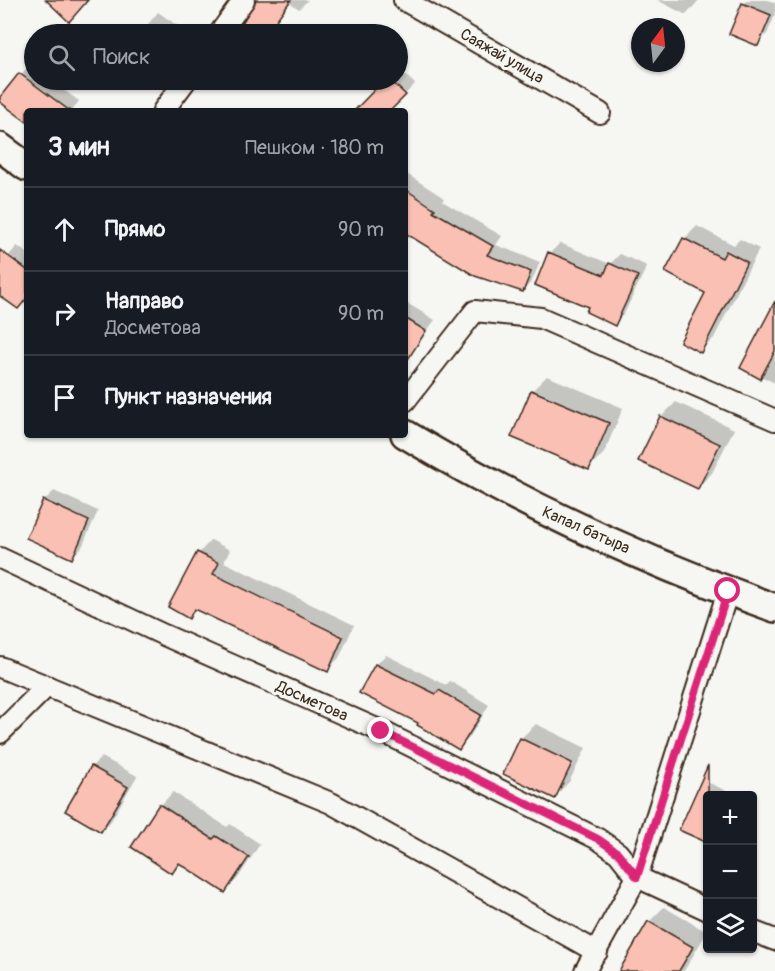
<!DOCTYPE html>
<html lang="ru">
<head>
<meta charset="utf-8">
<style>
  body { margin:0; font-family:Pangolin,sans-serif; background:#242831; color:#f1f3f6 }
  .controls { position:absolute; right:18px; bottom:18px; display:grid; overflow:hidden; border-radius:6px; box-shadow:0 2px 4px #0004 }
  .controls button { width:54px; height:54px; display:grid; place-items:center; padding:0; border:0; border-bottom:2px solid #363941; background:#171b24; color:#f1f3f6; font:30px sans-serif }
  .compass { position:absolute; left:631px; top:18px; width:54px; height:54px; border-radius:50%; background:#171b24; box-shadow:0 2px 4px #0004; rotate:15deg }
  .stop { position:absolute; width:18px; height:18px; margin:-14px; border:4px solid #db2777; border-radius:50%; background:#fff }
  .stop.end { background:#db2777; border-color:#fff; box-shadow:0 2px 6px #0008 }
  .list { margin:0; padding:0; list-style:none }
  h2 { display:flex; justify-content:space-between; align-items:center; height:78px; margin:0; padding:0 24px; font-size:26px }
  h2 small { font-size:20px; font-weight:400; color:#9ea1a6 }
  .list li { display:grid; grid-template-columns:39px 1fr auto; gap:18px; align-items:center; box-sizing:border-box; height:84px; padding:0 24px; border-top:2px solid #363941 }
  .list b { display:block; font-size:22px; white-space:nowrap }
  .list p { margin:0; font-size:20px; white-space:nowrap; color:#9ea1a6 }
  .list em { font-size:20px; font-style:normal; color:#9ea1a6 }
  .icon { flex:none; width:33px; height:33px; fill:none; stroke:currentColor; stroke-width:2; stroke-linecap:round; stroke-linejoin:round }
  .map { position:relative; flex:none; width:775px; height:971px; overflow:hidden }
  .search { position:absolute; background:#171b24; box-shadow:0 2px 4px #0004; left:24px; top:24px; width:384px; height:66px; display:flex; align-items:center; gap:15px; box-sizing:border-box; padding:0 21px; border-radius:33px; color:#9ea1a6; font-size:22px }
  .panel { position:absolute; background:#171b24; box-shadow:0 2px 4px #0004; left:24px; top:108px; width:384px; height:330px; border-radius:6px }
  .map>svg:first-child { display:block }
  .shadow { fill:#0003 }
  .building { fill:#fac0b4; stroke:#3b2a1e; stroke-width:1.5 }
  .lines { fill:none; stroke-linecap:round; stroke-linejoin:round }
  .minor-casing { stroke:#3b2a1e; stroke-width:24 }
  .secondary-casing { stroke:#3b2a1e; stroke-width:32 }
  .minor { stroke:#f6f6f2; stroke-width:20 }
  .secondary { stroke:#f6f6f2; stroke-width:27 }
  .route { stroke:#db2777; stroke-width:8 }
  .labels { text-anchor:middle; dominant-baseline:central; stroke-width:6; stroke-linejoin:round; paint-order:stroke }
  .street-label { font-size:16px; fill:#3b2a1e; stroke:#f6f6f2 }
</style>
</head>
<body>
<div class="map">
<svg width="775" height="971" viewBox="0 0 775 971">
  <rect width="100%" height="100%" fill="#f6f6f2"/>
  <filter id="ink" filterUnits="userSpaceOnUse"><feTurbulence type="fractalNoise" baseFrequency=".0167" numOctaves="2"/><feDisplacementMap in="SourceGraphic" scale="12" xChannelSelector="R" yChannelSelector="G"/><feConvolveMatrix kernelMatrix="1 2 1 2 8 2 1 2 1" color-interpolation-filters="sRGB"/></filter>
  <g filter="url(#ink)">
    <g class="shadow">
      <path d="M256,0H308L299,9L290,3L264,34H260L244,23L255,7Z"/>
      <path d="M657,0H699L686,15Z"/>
      <path d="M747,0H768L775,3V15L767,34L757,44L743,4Z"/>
      <path d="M158,12L188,33L187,34H140Z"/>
      <path d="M30,64L34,68V80H50L79,101L72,111H27V120L0,100Z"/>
      <path d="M398,68L415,84L389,111H356L387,80H398Z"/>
      <path d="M407,174L444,198L442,201L502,236L496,245L540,262L532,281L523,291L405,231V176Z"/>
      <path d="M697,226L734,245L740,239L759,249L714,338L701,351L707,292L684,239Z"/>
      <path d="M560,243L610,264L620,254L647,266L624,314L614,324L590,306L537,284L550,253Z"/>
      <path d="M17,246L27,253V298L18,307L0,294V266Z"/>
      <path d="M405,302L435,320L416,345L405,338Z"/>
      <path d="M775,304V383L742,367Z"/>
      <path d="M547,376L623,408L604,453L589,468L532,391Z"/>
      <path d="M676,402L734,429L712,473L697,488L661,417Z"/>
      <path d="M54,491L98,511L82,547L72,557L44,501Z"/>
      <path d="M211,540L230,550L224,562L354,625L339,658L327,670L197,609L189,617L170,607L199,553Z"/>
      <path d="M386,655L446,685L450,681L489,705L469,738L459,748L421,723L361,692L376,664Z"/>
      <path d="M536,724L586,748L569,782L554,797L505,773L521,738Z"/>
      <path d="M102,757L137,776L111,821L101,831L67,811L92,766Z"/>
      <path d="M707,782L738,796H708Z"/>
      <path d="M173,792L227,827L230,824L260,844L238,878L225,891L181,863L172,872L133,846L161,805Z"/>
      <path d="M664,907L707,932L684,971H621L649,922Z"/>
    </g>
    <g class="building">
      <path d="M46,0H88L69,22Z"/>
      <path d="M256,0H291L266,34H258L242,23Z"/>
      <path d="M742,3L771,15L758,46L729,34Z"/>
      <path d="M19,73L70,111H27V122L0,102V97Z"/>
      <path d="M384,80H390L406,95L390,111H354Z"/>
      <path d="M405,189L435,209L433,211L493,246L487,255L531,272L523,292L475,276L405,233Z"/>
      <path d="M683,238L722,258L726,251L747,262L701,353L680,342L705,293L665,272Z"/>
      <path d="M0,250L27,270V298L18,309L0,296Z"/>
      <path d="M548,252L604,275L609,263L638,276L615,326L586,312L588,307L535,285Z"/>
      <path d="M775,301V351L760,379L740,368Z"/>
      <path d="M405,318L426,331L405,364Z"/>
      <path d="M531,390L609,423L589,470L511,437Z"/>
      <path d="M660,416L720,444L698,489L638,461Z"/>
      <path d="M43,500L89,521L72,559L26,538Z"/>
      <path d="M197,552L219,563L213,574L343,637L328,672L194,609L189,619L168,607Z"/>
      <path d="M375,664L436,694L439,690L481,715L459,750L417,725L418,723L359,693Z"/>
      <path d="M520,738L572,763L555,799L503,774Z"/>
      <path d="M708,765V843L679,830Z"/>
      <path d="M91,766L128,787L101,832L65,811Z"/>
      <path d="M159,804L213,839L216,836L249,857L225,893L179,863L172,874L131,847Z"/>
      <path d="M648,921L693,947L679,971H619Z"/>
    </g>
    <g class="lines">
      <defs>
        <g id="minor">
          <path d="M404,0L600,113"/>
          <path d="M219,34L244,0"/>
          <path d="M163,111L186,80"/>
          <path d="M405,401L475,311L541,318L775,420"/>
          <path d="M0,558L164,635L381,731L598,839L618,853L637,877L708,910"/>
          <path d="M0,667L331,803L597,952"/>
          <path d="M0,733L47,686"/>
          <path d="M752,931L775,940"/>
          <path d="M585,971L637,877L728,591"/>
        </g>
        <g id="secondary">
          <path d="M0,147L27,167"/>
          <path d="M405,434C522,505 646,562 775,608"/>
        </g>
      </defs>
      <use href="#minor" class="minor-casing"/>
      <use href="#secondary" class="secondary-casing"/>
      <use href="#minor" class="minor"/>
      <use href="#secondary" class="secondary"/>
    </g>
  </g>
  <g class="lines" filter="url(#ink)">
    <path class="route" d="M381,731L598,839L618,853L637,877L728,591"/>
  </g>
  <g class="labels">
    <g class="street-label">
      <text transform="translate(502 56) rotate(30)">Саяжай улица</text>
      <text transform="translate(586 530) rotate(24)">Капал батыра</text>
      <text transform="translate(312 701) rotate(24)">Досметова</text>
    </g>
  </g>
</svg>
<div class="controls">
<button>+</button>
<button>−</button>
<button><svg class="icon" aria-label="layers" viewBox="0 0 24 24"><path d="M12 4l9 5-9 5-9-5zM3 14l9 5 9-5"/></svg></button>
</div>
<svg class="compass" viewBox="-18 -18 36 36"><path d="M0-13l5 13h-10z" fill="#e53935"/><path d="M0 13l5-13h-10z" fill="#9ea1a6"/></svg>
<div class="stop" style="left:728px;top:591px"></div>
<div class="stop end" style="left:381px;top:731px"></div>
<div class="search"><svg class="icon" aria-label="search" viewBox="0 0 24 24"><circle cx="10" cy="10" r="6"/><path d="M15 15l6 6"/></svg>Поиск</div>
<section class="panel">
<h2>3 мин<small>Пешком · 180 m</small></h2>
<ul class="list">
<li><svg class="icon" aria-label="ahead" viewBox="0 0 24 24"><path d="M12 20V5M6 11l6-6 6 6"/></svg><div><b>Прямо</b></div><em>90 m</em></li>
<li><svg class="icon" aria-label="right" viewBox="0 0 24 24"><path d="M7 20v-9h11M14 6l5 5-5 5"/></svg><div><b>Направо</b><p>Досметова</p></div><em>90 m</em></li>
<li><svg class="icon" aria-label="arrive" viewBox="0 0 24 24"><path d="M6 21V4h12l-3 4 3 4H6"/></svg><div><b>Пункт назначения</b></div></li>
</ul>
</section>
</div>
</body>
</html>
